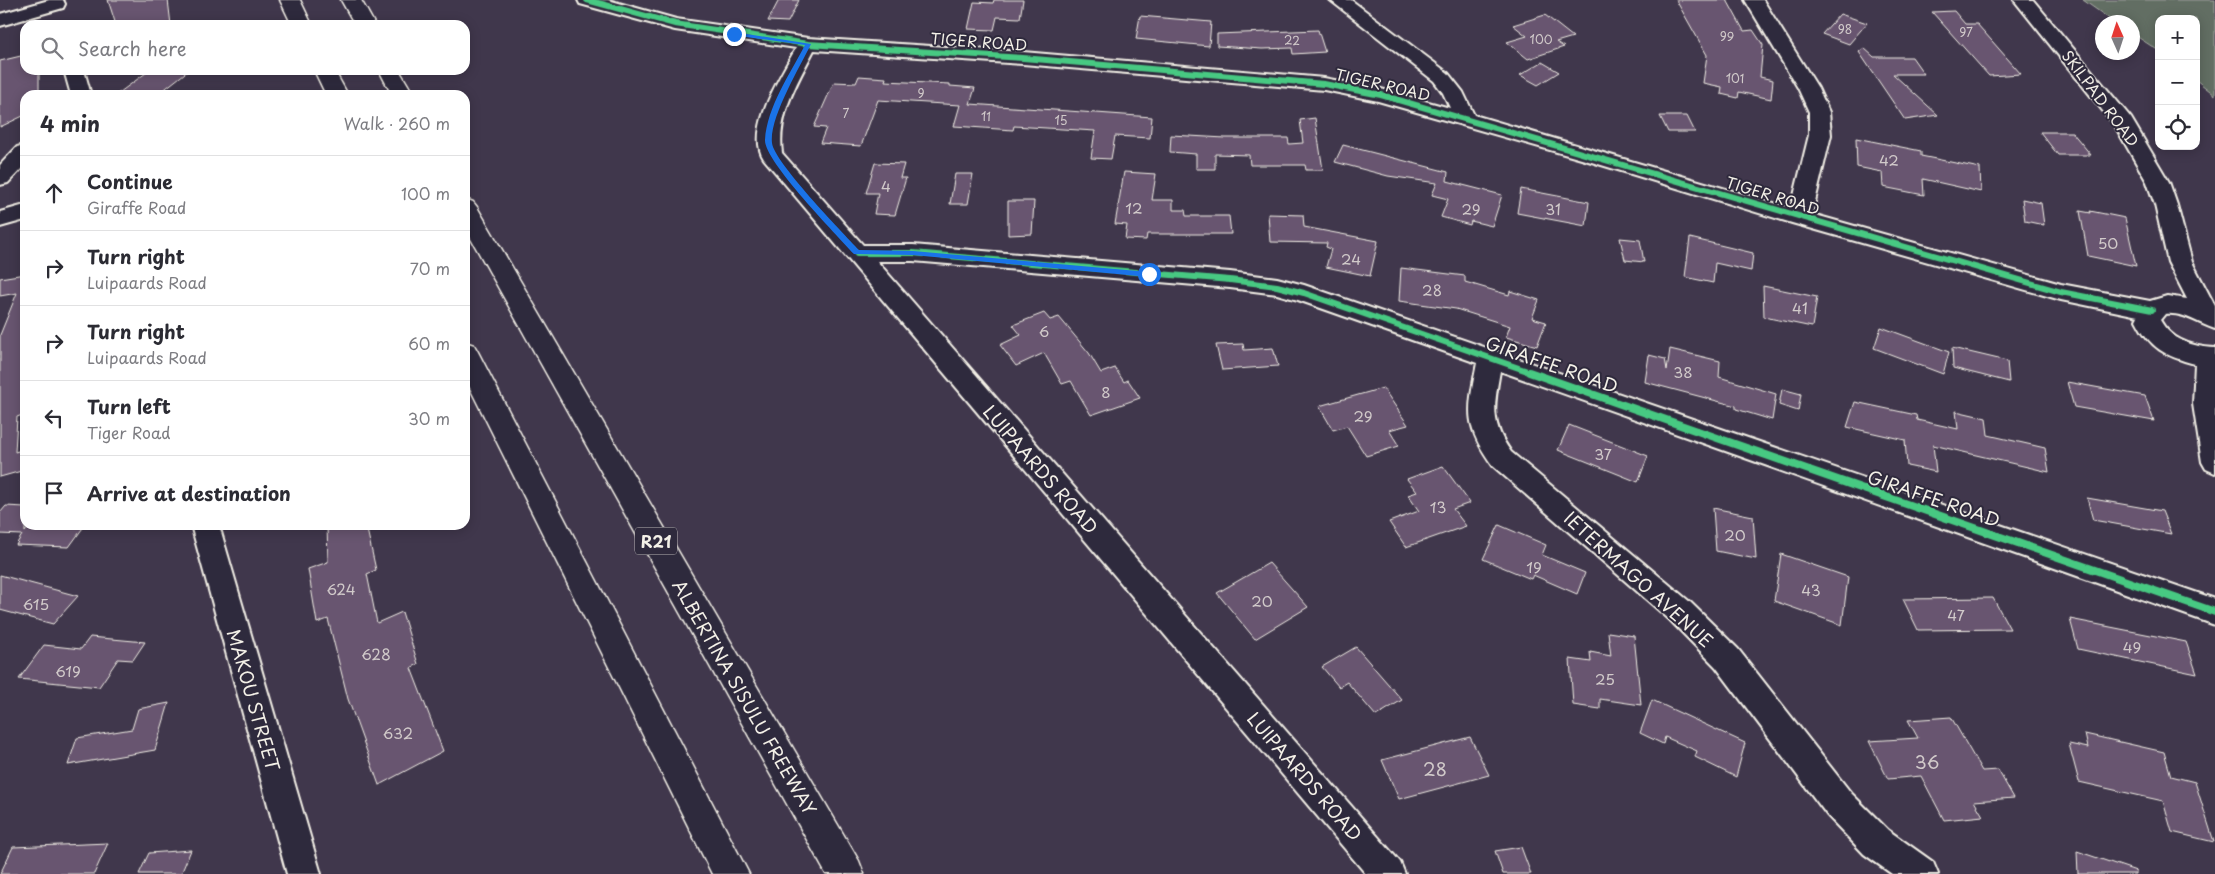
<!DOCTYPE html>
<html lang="en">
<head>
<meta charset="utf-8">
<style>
  body { margin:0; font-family:"Playpen Sans",sans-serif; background:#f2f2f3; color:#2b2b33 }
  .controls { position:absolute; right:15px; top:15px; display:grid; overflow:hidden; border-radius:10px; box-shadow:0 2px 12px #0003 }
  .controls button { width:45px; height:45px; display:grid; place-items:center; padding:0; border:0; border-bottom:1px solid #e1e1e2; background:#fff; color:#2b2b33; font:25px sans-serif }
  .compass { position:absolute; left:2095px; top:15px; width:45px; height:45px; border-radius:50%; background:#fff; box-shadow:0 2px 12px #0003; rotate:357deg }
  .stop { position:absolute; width:15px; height:15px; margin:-11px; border:4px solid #1a73e8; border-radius:50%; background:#fff }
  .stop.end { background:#1a73e8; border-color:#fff; box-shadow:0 1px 5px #0008 }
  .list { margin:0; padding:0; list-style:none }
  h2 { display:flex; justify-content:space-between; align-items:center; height:65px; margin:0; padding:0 20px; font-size:21px }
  h2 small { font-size:16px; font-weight:400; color:#7c7c81 }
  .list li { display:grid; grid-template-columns:32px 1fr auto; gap:15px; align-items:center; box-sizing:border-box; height:75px; padding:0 20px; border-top:1px solid #e1e1e2 }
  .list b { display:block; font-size:19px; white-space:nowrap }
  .list p { margin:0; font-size:16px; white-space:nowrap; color:#7c7c81 }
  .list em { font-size:16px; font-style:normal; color:#7c7c81 }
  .icon { flex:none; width:28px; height:28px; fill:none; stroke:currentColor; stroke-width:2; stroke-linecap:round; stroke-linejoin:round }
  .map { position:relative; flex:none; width:2215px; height:874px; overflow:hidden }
  .search { position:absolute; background:#fff; box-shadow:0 2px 12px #0003; left:20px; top:20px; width:450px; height:55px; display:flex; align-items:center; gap:12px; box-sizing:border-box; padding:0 18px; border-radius:15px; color:#7c7c81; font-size:19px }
  .panel { position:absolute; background:#fff; box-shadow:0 2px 12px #0003; left:20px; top:90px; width:450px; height:440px; border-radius:15px }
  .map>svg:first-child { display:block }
  .green { fill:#626e64; stroke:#abb0a6 }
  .building { fill:#67556f; stroke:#f4f1e8 }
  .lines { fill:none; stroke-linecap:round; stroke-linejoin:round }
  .minor-casing { stroke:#f4f1e8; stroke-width:4 }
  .highway-casing { stroke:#f4f1e8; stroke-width:3 }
  .minor { fill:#2f2a3d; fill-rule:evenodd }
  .highway { fill:#2f2a3d; fill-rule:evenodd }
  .cycleway-far1-casing { stroke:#2f2a3d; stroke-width:9 }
  .cycleway-casing { stroke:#2f2a3d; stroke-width:11 }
  .cycleway-far1 { stroke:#46c982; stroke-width:6 }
  .cycleway { stroke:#46c982; stroke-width:8 }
  .route { fill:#1a73e8 }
  .labels { text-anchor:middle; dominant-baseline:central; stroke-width:4; stroke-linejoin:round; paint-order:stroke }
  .far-number-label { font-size:12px; fill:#d1caca }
  .far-street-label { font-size:15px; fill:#f4f1e8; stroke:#2f2a3d }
  .number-label { font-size:15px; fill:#d1caca }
  .shield { fill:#2f2a3d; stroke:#b9b5b5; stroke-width:1 }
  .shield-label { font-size:16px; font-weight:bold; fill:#f4f1e8 }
  .street-label { font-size:18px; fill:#f4f1e8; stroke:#2f2a3d }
  .near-number-label { font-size:18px; fill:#d1caca }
</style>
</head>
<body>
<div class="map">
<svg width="2215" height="874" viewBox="0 0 2215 874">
  <rect width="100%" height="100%" fill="#40374c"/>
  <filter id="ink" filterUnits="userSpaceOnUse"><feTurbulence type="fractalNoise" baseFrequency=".02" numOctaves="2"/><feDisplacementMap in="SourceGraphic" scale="10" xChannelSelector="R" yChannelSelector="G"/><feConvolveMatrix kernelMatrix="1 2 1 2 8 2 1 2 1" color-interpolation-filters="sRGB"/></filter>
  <g filter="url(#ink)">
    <path class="green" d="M2083,0H2215V95L2196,80V19H2159V51L2133,34L2132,22H2114Z"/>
    <g class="building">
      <path d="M108,0H168L171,25H116Z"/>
      <path d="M779,0H799L788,22L768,21Z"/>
      <path d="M994,0H1023L1020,18L997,17L994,30L968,29L974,2L993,3Z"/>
      <path d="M1676,0H1727L1744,31L1753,30L1763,45L1760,77L1773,80L1771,99L1739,92L1738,98L1721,94L1722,87L1703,83L1707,55Z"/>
      <path d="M1954,11L1965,24H1977L2021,74L1989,76L1932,12Z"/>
      <path d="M1840,14L1867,23L1849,44L1822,34Z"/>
      <path d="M1545,15L1573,37L1556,42L1564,47L1528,59L1507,42L1527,36L1513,25Z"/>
      <path d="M1140,16L1211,22L1209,46L1136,39Z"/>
      <path d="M1318,30L1325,52L1293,54L1292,48L1262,49L1217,46V34Z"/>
      <path d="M1864,48L1874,57H1912L1924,74H1893L1938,115L1905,120L1859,52Z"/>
      <path d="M25,55V70H39V95H25V115L0,127V61Z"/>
      <path d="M1542,62L1559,72L1538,85L1520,75Z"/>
      <path d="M150,70H189L157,95H116Z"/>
      <path d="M859,76L886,78L885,81L950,84V86L975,88L970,104L1152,117L1150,138L1115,136L1111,159L1091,158L1095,131L1014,126L1013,130L954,126L960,105L878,100L861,146L820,143L826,128L814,127L834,82L856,83Z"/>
      <path d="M1660,116H1687L1695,132H1668Z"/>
      <path d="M1315,118L1323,170H1306L1305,165H1250L1249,155L1215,154V169H1196V154L1170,152L1171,135L1225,138H1288L1289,144L1303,143L1300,120Z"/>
      <path d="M2040,132H2072L2091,155H2058Z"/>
      <path d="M1856,138L1921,151V156L1980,168L1981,192L1923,179L1924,195L1883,187L1882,172L1857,167Z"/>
      <path d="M1343,145L1448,172L1447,181L1502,195L1492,226L1471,221L1470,225L1441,217L1448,199L1432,195L1437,183L1388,176L1335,162Z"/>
      <path d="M875,163L904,164L900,178H906L895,215L874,214L878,193H866Z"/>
      <path d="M1124,172L1156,174L1152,200H1173V210H1185L1186,216H1229L1231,234H1147L1146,240L1125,239L1127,225L1115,224Z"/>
      <path d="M955,174H973L968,204H950Z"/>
      <path d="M1521,189L1589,202L1586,226L1517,213Z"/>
      <path d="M2022,199L2041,203L2044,225L2025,221Z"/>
      <path d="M1008,201H1034L1032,234L1008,235Z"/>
      <path d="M2080,211L2091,213L2090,211L2125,218L2136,266L2088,256Z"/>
      <path d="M1268,214L1303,215L1304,227L1378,241L1370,276L1326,267L1331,249L1326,247L1327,243L1270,242Z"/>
      <path d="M1620,238L1640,240L1644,262L1625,260Z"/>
      <path d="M1690,238L1753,253L1751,271L1715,263L1713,283L1685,277Z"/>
      <path d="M1401,268L1465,276V282L1509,295L1510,291L1539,300L1532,318L1546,322L1537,346L1506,337L1510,326L1456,309L1399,301Z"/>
      <path d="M25,274V414L17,417L15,452L25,449V470L0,477V335L17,293L0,296V278Z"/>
      <path d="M1763,286L1817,297L1812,327L1764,317Z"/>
      <path d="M1044,313L1050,320L1059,317L1089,353L1101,373L1115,368L1124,382L1128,380L1140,398L1091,415L1071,381L1062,384L1044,353L1016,366L1000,345L1021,335L1013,325Z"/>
      <path d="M1881,327L1949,352L1943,374L1874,348Z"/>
      <path d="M1243,344L1244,350L1273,348L1278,366L1222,370L1216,345Z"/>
      <path d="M1952,348L2007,361L2009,382L1953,368Z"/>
      <path d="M1670,349L1720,361L1719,377L1776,394L1772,420L1736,409V406L1645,382L1649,355L1665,359L1667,370Z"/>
      <path d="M2067,382L2145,396L2154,421L2074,407Z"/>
      <path d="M1383,388L1408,425L1389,430L1399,446L1366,456L1347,426L1333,430L1319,406Z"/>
      <path d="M1782,389L1801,394L1798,411L1779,405Z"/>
      <path d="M1855,402L1916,415L1917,420L1958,429L1956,411L1986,418L1988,435L2045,448L2049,472L1933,445L1936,472L1907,466L1905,440L1847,427Z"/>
      <path d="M1569,425L1648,456L1638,482L1558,450Z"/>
      <path d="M1443,466L1470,503L1453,509L1466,526L1406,547L1389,522L1419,511L1408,495L1417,492L1407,479Z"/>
      <path d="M2087,498L2162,511L2171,534L2093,520Z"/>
      <path d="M6,506L25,507V532L30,525H85L69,547L16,545L22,535L0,534V513Z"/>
      <path d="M1713,508L1753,516L1756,559L1716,551Z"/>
      <path d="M327,525H366L376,570L367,574L377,623L402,612L418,664L411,668L443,751L379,785L348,699L328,619L317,623L308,569L328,562Z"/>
      <path d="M1499,525L1546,545L1542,555L1585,573L1577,594L1533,575L1531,579L1483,559Z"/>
      <path d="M1781,554L1848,577L1842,625L1774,601Z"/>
      <path d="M1269,563L1308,607L1255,639L1217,593Z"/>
      <path d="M0,575L78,596L53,624L0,610Z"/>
      <path d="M1993,598L2010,629L1918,630L1903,599Z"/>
      <path d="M2070,619L2186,642L2197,674L2078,649Z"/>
      <path d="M1608,632L1634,636L1641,705L1600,699V709L1573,705L1570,659L1591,662L1590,652L1611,656Z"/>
      <path d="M90,637L145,642L133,660L118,659L99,687L19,679L44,645L81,649Z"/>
      <path d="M1356,647L1402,700L1376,716L1347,682L1339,687L1322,667Z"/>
      <path d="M1652,700L1745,743L1736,777L1695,757L1697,751L1665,737L1663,744L1640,733Z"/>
      <path d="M169,703L155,750L68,765L77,738L132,729L138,709Z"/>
      <path d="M1951,717L1982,771L1998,770L2014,798L1974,801L1983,816L1944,820L1921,776L1888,779L1869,741L1918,738L1908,720Z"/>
      <path d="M2085,734L2164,752L2171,776L2195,782L2214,842L2172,832L2163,801L2079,782L2069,744L2088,748Z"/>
      <path d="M1470,737L1489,775L1399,799L1382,760Z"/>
      <path d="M108,843L94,874H0L13,847Z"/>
      <path d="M1521,847L1531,874H1503L1495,851Z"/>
      <path d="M191,850L181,874H139L149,853Z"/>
      <path d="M2077,851L2136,871V874H2078Z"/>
    </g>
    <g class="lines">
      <defs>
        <g id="minor">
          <path d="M49,0H63L65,4L63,8L0,26V14Z"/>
          <path d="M578,0H608L676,19L808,38L1023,52L1324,78L1381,89L1450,108L1443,93L1434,81L1330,0H1351L1448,73L1463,92L1474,115L1791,208L1809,135V112L1798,88L1745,0H1763L1818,88L1829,112L1831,135L1812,214L2061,284L2150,301L2167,296L2187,299L2168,262L2155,205L2147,182L2115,126L2014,0H2033L2131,118L2169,182L2177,205L2192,262L2215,306V329C2197,323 2184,312 2165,314L2160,320C2171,340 2193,347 2215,348V473L2206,469L2202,462L2193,404L2195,364C2165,356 2150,348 2136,320L2138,316L2061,300L1792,223L1585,160L1378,101L1324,90L1023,64L814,50C797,83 777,115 782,153L863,245H913L1230,272L1277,278L1304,285L2215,599V625L1500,371C1494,405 1490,423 1511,452L1690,602L1738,649L1851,793L1888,830L1933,862L1938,874H1892L1864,854L1827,815L1716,667L1670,620L1493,466C1463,425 1468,410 1477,363L1298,300L1277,294L1230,288L913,261H877L1400,862L1405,874H1366L764,159C745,130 782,74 796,48L675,30L580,4Z"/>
          <path d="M64,70H84L91,95H71Z"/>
          <path d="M25,145V165L8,183L0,185V165L17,147Z"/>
          <path d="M25,205V220L0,227V212Z"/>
          <path d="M191,525H219L321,874H287Z"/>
        </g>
        <g id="highway">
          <path d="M280,0H300L312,25H292Z"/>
          <path d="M341,0H361L375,25H355Z"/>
          <path d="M314,70H334L348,95H326Z"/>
          <path d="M379,70H399L414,95H392Z"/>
          <path d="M465,199L473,202L477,207L859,861L864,874H826L465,228Z"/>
          <path d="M465,342L474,345L478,352L749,874H712L465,378Z"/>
        </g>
      </defs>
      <use href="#minor" class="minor-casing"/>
      <use href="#highway" class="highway-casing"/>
      <use href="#minor" class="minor"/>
      <use href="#highway" class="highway"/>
      <defs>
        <g id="cycleway-far1">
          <path d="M587,0L675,24L808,44L1023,58L1324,84L1381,95L2061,292L2152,310"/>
          <path d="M857,253H913L1230,280L1277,286L1304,293L1533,373"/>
        </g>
        <path id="cycleway" d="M1529,372L2215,612"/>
      </defs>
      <use href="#cycleway-far1" class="cycleway-far1-casing"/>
      <use href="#cycleway" class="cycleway-casing"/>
      <use href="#cycleway-far1" class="cycleway-far1"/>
      <use href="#cycleway" class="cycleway"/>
    </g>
  </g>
  <path class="route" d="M734,32L811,44C800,67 769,118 772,143C774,162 842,232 859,250L913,251L1149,272L1152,274L1149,277L913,255L854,254C837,235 764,161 765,140C767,107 790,74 805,45L732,35Z"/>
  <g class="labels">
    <g class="far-number-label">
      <text x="1845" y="29">98</text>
      <text x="1966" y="32">97</text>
      <text x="1727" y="36">99</text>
      <text x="1541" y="39">100</text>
      <text x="1292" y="40">22</text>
      <text x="1735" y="78">101</text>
      <text x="921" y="93">9</text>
      <text x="846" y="113">7</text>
      <text x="986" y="116">11</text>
      <text x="1061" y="120">15</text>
    </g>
    <g class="far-street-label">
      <text transform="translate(979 41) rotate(4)">TIGER ROAD</text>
      <text transform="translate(1383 84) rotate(13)">TIGER ROAD</text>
      <text transform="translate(2101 98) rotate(53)">SKILPAD ROAD</text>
      <text transform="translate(1773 195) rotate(17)">TIGER ROAD</text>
    </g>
    <g class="number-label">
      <text x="1889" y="159">42</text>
      <text x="886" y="185">4</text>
      <text x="1134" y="207">12</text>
      <text x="1471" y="208">29</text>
      <text x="1553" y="208">31</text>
      <text x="2108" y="242">50</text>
      <text x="1351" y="258">24</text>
      <text x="1432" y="289">28</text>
      <text x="1800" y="307">41</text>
      <text x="1044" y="330">6</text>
      <text x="1683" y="371">38</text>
      <text x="1106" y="391">8</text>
      <text x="1363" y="415">29</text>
      <text x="1603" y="453">37</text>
      <text x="1438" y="506">13</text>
      <text x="1735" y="534">20</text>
      <text x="1534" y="566">19</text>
      <text x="341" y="588">624</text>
      <text x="1811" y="589">43</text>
      <text x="1262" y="600">20</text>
      <text x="36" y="603">615</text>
      <text x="1956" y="614">47</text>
      <text x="2132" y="646">49</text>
      <text x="376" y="653">628</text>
      <text x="68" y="670">619</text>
      <text x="1605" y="678">25</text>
      <text x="398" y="732">632</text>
    </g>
    <rect class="shield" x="635" y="527.5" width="42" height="27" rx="4"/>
    <g class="shield-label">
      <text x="656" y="541">R21</text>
    </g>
    <g class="street-label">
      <text transform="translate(1552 364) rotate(19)">GIRAFFE ROAD</text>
      <text transform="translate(1041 469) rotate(49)">LUIPAARDS ROAD</text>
      <text transform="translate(1934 498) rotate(19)">GIRAFFE ROAD</text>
      <text transform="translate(1639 579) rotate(42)">IETERMAGO AVENUE</text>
      <text transform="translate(745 697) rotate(60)">ALBERTINA SISULU FREEWAY</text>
      <text transform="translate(254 700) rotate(74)">MAKOU STREET</text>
      <text transform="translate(1305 776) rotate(49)">LUIPAARDS ROAD</text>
    </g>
    <g class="near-number-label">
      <text x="1927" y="761">36</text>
      <text x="1435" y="768">28</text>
    </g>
  </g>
</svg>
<div class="controls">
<button>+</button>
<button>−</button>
<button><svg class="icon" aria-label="locate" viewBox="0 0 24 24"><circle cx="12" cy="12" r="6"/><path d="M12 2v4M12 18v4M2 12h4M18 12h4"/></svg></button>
</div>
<svg class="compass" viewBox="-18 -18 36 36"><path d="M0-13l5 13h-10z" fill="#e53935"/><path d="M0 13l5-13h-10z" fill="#7c7c81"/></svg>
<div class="stop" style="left:1149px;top:274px"></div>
<div class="stop end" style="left:734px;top:34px"></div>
<div class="search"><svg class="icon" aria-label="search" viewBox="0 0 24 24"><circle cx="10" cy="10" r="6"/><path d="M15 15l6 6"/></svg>Search here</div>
<section class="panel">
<h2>4 min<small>Walk · 260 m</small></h2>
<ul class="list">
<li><svg class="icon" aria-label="ahead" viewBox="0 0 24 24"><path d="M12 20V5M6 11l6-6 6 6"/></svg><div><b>Continue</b><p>Giraffe Road</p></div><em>100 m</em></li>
<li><svg class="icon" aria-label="right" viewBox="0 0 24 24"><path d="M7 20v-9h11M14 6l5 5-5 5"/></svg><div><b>Turn right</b><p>Luipaards Road</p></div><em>70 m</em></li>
<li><svg class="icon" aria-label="right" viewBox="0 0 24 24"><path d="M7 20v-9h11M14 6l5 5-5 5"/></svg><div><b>Turn right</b><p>Luipaards Road</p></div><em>60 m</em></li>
<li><svg class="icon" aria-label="left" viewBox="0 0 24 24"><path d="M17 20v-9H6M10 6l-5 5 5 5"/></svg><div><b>Turn left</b><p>Tiger Road</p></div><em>30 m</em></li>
<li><svg class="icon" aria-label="arrive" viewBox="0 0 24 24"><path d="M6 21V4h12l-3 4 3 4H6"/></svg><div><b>Arrive at destination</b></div></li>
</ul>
</section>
</div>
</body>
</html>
